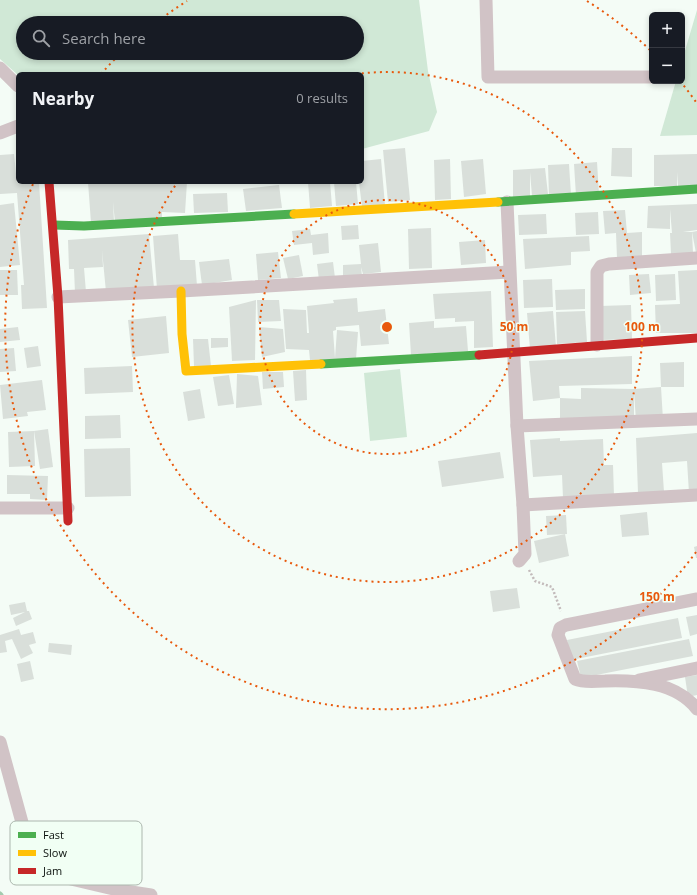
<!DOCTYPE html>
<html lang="en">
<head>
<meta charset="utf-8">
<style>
  body { margin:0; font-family:"Open Sans",sans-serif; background:#242831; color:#f1f3f6 }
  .controls { position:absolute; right:12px; top:12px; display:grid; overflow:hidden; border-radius:6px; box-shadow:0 2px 6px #0003 }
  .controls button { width:36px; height:36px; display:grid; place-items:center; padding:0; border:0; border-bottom:1px solid #363941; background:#171b24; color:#f1f3f6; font:20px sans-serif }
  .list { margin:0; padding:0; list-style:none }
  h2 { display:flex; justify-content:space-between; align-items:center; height:52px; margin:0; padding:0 16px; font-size:17px }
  h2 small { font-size:13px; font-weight:400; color:#9ea1a6 }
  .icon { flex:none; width:22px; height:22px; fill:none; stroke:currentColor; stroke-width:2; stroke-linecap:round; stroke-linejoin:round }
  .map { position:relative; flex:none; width:697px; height:895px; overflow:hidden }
  .search { position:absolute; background:#171b24; box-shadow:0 2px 6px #0003; left:16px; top:16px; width:348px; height:44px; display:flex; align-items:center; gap:10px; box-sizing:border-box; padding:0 14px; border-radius:22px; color:#9ea1a6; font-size:15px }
  .panel { position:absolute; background:#171b24; box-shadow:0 2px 6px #0003; left:16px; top:72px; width:348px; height:112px; border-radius:6px }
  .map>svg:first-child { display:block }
  .green { fill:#d0e8d6; fill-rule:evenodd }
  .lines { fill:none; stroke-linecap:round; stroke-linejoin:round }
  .stream { stroke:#a3caae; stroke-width:5 }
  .building { fill:#d9dfda }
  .path { stroke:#c3bbbb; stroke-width:2.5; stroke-dasharray:2 2; stroke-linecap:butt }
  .street { stroke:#d1c3c6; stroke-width:13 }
  .fast { stroke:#4caf50; stroke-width:9 }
  .slow { stroke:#ffc107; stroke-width:9 }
  .jam { stroke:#c62828; stroke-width:9 }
  .ring { fill:none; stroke:#e8590c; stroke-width:2; stroke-dasharray:2 4 }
  .key { fill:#f1fff4; stroke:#acb7ae; stroke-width:1 }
  .key-label { font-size:11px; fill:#0a100c }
  .centre { fill:#e8590c; stroke:#f1fff4; stroke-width:2 }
  .ring-label { font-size:12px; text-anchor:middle; font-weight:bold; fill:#e8590c; stroke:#f1fff4; stroke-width:3; stroke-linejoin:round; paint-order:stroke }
</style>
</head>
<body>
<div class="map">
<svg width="697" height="895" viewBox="0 0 697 895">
  <rect width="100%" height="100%" fill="#f4fcf6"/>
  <g class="green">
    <path d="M0,0H419L428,71L437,112L429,131L362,149V74L18,75L0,59ZM23,23H357V53H23Z"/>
    <path d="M697,10V135L660,136L676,81H682V61Z"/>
    <path d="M400,369L407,437L370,441L364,373Z"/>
  </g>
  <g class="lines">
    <path class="stream" d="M0,894L1,895"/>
  </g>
  <g class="building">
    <path d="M405,148L410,200L388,202L383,150Z"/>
    <path d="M612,148H632V177L611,176Z"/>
    <path d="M14,154L17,183L39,182L47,308L22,309L21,285H24L17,193L0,194V155Z"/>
    <path d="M697,154V186H678V172L677,186H654V155Z"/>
    <path d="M381,159L385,205L362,207L359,182H362V161Z"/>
    <path d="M450,159L451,199L435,200L434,160Z"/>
    <path d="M483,159L486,194L464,197L461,161Z"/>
    <path d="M597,162L599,194L576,196L574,164Z"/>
    <path d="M569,164L571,195L549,196L548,165Z"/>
    <path d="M545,168L548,194L532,196L530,172V199H513V170Z"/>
    <path d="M88,182H187L185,213L162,212V217L115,222L113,202L114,222L91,223Z"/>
    <path d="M308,182H330L332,206L310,208Z"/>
    <path d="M334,182H356L358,204L336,206Z"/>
    <path d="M279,185L282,208L246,211L243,189Z"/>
    <path d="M227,193L228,212L194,213L193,194Z"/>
    <path d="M14,203L20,265L0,267V205Z"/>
    <path d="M697,204V230L683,232H692L693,253L671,254L670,233H672L670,209V229L647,228L648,206Z"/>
    <path d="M625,210L627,233L642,232V258H617L616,233L605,234L603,211Z"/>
    <path d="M598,212L599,234L576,235L575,213Z"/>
    <path d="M546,214L547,234L519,235L518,215Z"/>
    <path d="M358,225L359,239L342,240L341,226Z"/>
    <path d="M431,228L432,268L409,269L408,229Z"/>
    <path d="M310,229L311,235L328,233L329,253L313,255L312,243L294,245L292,231Z"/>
    <path d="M697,231V253H696L692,232Z"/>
    <path d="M149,234L154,288L106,292L102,250L103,267L84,268L86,292L75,293L74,269H69L68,240Z"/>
    <path d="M178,234L180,260H195L197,286L157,289L153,236Z"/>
    <path d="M589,236L590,251L571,252V265L525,269L523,239Z"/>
    <path d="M485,240L486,263L461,265L459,242Z"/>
    <path d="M378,243L381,272L363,274L361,267L362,276L343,277V265L361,264L359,245Z"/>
    <path d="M278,252L281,278L258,280L256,254Z"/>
    <path d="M299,255L303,276L288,279L283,258Z"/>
    <path d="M229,259L232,280L202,285L199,262Z"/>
    <path d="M333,262L335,278L319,280L317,264Z"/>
    <path d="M0,270H17L18,295H0Z"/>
    <path d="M697,270V333H656L655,305L680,304L678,271Z"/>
    <path d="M649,274L651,293L630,295L629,275Z"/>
    <path d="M675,274L676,300L656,301L655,275Z"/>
    <path d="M552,279L553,307L524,308L523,280Z"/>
    <path d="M585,289V309L556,310L555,290Z"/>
    <path d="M491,291L493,347L474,348V321L455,322V318L435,319L433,294Z"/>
    <path d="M357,298L358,312L385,309L389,344L361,346L359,325L336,327V330L333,331L335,358L337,330L358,332L356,359L310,360L309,350L286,349L283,309L306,310L307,333H309L307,306L334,303L333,300Z"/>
    <path d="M256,300L255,360L232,361L229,307Z"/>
    <path d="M257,300H279L281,321L258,322Z"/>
    <path d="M631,305L632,339L602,340L600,306Z"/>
    <path d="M553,311L556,347L530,349L527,313Z"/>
    <path d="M585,311L587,342L557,344L556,312Z"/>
    <path d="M166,316L169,353L132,357L128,320Z"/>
    <path d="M434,321V328L466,326L468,351L411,355L409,323Z"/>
    <path d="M18,327L20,340L0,342V329Z"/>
    <path d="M259,327L283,329L285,352L262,357Z"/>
    <path d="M211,338H228V347L211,348Z"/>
    <path d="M193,339H208L211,366H194Z"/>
    <path d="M38,346L41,366L27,368L24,348Z"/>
    <path d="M14,348L16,371L0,372V349Z"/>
    <path d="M632,356V384L559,386L560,398L533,401L529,361Z"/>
    <path d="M684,362V387H661L663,420L636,421L634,392V420H560V398L581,399V388L634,389L661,387L660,363Z"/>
    <path d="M132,366L133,392L85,394L84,368Z"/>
    <path d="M306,370L307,400L295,401L293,371Z"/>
    <path d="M262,372H283L284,387L263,389Z"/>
    <path d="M237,374L258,376L262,405L236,408Z"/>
    <path d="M229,375L234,404L218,406L213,377Z"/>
    <path d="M42,380L46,410L27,412L28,416L3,419L0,385Z"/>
    <path d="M200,389L205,418L188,421L183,392Z"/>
    <path d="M120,415L121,438L85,439V416Z"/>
    <path d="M48,429L53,467L40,469L34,431Z"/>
    <path d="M34,431L35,466L9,467L8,432Z"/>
    <path d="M697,433V492L689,493L687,461L662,463L664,492L638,493L636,438Z"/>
    <path d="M560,438V441L603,439L604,465H613L614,496L563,498L562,475L533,477L530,440Z"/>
    <path d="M130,448L131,496L85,497L84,449Z"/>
    <path d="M500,452L504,478L442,487L438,461Z"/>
    <path d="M7,475L48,476L47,500L30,499V494H7Z"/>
    <path d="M647,512L649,535L622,537L620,515Z"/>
    <path d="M566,515L567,534L547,535L546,516Z"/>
    <path d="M565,534L569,556L539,563L534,541Z"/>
    <path d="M697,546V558H696L694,547Z"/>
    <path d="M517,588L520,608L493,612L490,591Z"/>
    <path d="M25,602L27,611H29L32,619L16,626L13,618L25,612L11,615L9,605Z"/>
    <path d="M697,615V634L690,636L686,617Z"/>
    <path d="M678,618L682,638L571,660L567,640Z"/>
    <path d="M19,629L21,635L33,632L36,643L29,645L33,653L21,659L12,639L5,641L7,652L0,653V635Z"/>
    <path d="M689,639L693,656L581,678L577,661Z"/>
    <path d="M49,643L72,645L71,655L48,652Z"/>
    <path d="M30,661L34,679L21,682L17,664Z"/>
    <path d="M697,675V695L688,697L685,677Z"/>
  </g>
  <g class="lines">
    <path class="path" d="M529,570L535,581L552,587L561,611"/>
    <g class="street">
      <path d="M486,0L488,77H652"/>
      <path d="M0,68L18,86"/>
      <path d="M0,133L18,126"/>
      <path d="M507,202L517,426L523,505L525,554L519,561"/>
      <path d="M58,297L181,291L509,272"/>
      <path d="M597,345V272L601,266L609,264L697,258"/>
      <path d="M517,426L697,419"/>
      <path d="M523,505L697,495"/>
      <path d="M0,508H68"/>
      <path d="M697,599L566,625L560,628L558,635L575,679C584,683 595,681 605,681C637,680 676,682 697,709"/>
      <path d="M639,680L697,668"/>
      <path d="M0,742L26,837L54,875L118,890L151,895"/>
    </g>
    <g class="fast">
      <path d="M498,202L697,189"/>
      <path d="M54,225L84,226L294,214"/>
      <path d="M321,364L479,355"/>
    </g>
    <g class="slow">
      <path d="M294,214L498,202"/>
      <path d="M181,291L182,334L186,371L321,364"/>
    </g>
    <g class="jam">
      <path d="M49,182L58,297L68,521"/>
      <path d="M479,355L697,338"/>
    </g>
  </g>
  <g class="ring">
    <circle cx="387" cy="327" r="127"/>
    <path d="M356 74A255 255 0 1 1 177 183"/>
    <path d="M696 552A382 382 0 0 1 33 184M101 74A382 382 0 0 1 119 55M157 22A382 382 0 0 1 187 1M587 1A382 382 0 0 1 650 50M680 81A382 382 0 0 1 696 102"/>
  </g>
  <rect x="10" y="821" width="132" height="64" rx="6" class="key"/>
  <rect x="18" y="832" width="18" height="6" fill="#4caf50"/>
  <rect x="18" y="850" width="18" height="6" fill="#ffc107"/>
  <rect x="18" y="868" width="18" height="6" fill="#c62828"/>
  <g class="key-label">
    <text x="43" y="839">Fast</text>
    <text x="43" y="857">Slow</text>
    <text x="43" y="875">Jam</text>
  </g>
  <circle cx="387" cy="327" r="6" class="centre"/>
  <g class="ring-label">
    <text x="514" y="331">50 m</text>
    <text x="642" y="331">100 m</text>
    <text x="657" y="601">150 m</text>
  </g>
</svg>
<div class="controls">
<button>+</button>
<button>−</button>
</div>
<div class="search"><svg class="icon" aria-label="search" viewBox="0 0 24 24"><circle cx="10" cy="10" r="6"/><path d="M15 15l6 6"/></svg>Search here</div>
<section class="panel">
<h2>Nearby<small>0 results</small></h2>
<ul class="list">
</ul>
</section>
</div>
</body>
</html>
